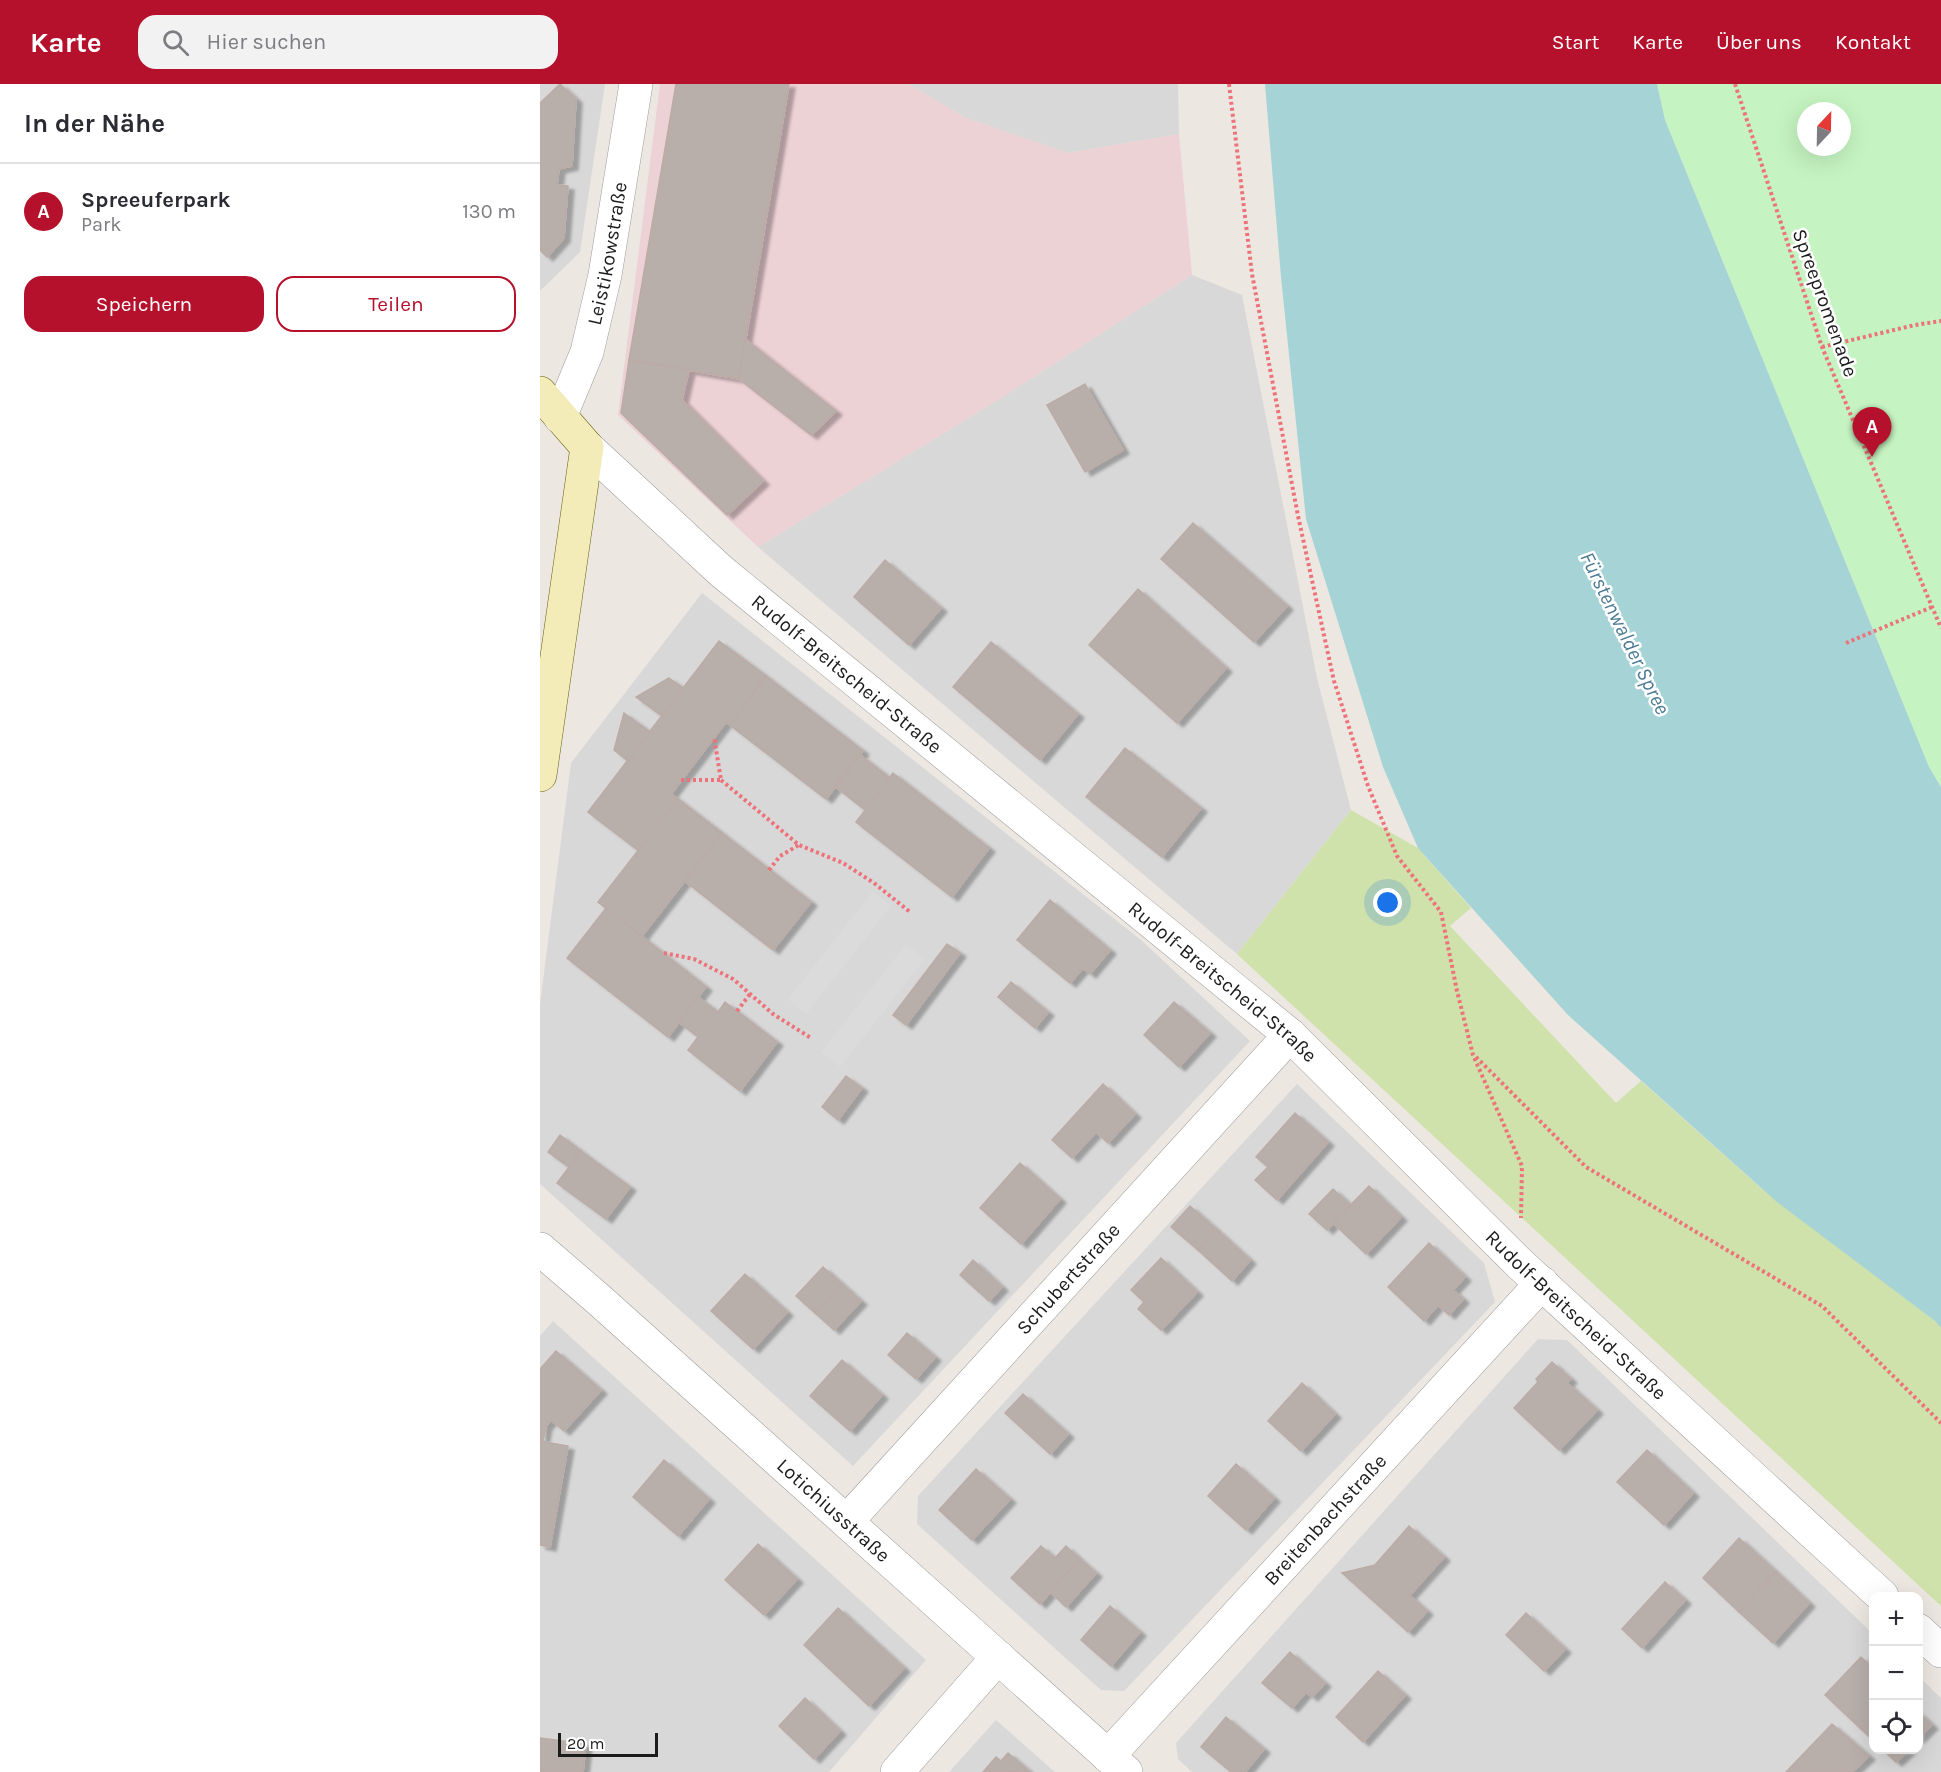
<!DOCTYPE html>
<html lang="de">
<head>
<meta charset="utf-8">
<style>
  body { margin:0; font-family:Karla,sans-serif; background:#f2f2f3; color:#2b2b33 }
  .controls { position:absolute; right:18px; bottom:18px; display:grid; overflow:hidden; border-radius:12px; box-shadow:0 6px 24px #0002 }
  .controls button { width:54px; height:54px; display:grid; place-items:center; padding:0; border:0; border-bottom:2px solid #e1e1e2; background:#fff; color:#2b2b33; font:30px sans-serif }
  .compass { position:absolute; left:1257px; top:18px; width:54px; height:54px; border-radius:50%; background:#fff; box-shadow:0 6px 24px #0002; rotate:22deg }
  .scale { position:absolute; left:18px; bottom:15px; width:100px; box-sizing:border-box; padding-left:6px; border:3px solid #1b1b1b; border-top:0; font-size:16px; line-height:21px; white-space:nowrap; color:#1b1b1b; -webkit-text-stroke:4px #fff; paint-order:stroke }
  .you { position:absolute; left:848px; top:819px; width:21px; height:21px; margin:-15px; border:4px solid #fff; border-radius:50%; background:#1a73e8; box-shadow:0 0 0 9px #1a73e833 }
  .badge { display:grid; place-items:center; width:39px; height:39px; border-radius:50%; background:#b5112c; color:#fff; font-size:20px; font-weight:700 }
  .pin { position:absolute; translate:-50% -50px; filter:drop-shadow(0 2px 3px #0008) }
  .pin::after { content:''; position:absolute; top:32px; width:21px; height:18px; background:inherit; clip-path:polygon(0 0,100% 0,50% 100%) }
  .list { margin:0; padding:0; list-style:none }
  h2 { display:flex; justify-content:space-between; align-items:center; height:78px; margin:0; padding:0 24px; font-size:26px }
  h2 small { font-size:20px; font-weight:400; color:#7c7c81 }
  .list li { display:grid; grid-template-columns:39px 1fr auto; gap:18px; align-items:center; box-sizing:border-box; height:96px; padding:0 24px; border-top:2px solid #e1e1e2 }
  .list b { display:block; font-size:22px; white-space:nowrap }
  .list p { margin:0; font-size:20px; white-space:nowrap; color:#7c7c81 }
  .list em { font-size:20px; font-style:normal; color:#7c7c81 }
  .actions { display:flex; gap:12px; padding:18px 24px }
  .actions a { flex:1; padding:14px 0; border:2px solid #b5112c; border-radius:18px; text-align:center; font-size:21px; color:#b5112c }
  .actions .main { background:#b5112c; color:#fff }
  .icon { flex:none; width:33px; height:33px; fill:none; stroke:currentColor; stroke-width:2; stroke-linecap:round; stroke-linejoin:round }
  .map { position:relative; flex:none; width:1401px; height:1688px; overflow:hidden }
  header { display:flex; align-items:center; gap:36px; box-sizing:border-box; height:84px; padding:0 30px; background:#b5112c; color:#fff }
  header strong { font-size:28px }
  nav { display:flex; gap:33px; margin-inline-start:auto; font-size:21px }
  .search { width:420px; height:54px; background:#f2f2f3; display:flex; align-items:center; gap:15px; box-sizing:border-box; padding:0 21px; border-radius:18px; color:#7c7c81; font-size:22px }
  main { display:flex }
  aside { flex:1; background:#fff }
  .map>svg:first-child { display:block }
  .residential { fill:#d9d8d8 }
  .commercial { fill:#ecd1d5 }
  .grass { fill:#cfe2ab }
  .park { fill:#c5f3c1; fill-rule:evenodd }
  .parking { fill:#dbdbdb }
  .water { fill:#a5d3d6 }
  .building { fill:#b8afab; stroke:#bcaba5; stroke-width:1.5; filter:url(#shadow) }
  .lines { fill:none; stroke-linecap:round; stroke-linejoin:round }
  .street-casing { stroke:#9c9c9c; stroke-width:34 }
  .secondary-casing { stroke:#66610e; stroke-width:34 }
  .path { stroke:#ed7279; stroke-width:4; stroke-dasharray:3 3; stroke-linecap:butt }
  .street { stroke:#fff; stroke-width:33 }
  .secondary { stroke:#f3ecb8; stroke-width:33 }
  .labels { text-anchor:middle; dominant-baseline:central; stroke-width:5; stroke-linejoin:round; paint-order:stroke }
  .street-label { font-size:20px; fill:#1b1b1b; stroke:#fff }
  .water-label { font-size:21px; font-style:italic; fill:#4b7a93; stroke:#fff }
</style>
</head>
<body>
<header>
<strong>Karte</strong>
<div class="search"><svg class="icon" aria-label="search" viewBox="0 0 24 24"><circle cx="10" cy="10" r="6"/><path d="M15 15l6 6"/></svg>Hier suchen</div>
<nav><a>Start</a><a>Karte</a><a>Über uns</a><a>Kontakt</a></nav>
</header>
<main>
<aside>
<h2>In der Nähe<small></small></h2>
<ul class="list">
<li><span class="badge">A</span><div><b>Spreeuferpark</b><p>Park</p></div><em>130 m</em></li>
</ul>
<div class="actions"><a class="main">Speichern</a><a>Teilen</a></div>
</aside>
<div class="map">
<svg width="1401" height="1688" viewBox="0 0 1401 1688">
  <defs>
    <filter id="shadow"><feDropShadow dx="6" dy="4" stdDeviation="1.5" flood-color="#0004"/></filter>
  </defs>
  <rect width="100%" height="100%" fill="#ece7e1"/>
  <g class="residential">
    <path d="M0,0H65L40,168L0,207Z"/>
    <path d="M368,0H638L639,50L528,69L426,34Z"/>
    <path d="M652,191L702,211L777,594L811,726L697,870L218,463L461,314Z"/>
    <path d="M162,509L601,856L710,957L313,1382L0,1100V920L31,679Z"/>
    <path d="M757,1000L944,1179L955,1218L584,1607L561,1606L377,1440L378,1412Z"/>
    <path d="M13,1237L386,1576L289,1688H0V1252Z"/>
    <path d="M998,1255L1027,1256L1333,1550L1334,1666H1378L1379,1593L1401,1614V1688H652L638,1675L636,1659Z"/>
    <path d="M456,1636L515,1688H409Z"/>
  </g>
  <path class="commercial" d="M120,0H368L426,34L528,69L639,50L652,191L461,314L218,463L78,331Z"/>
  <path class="grass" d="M811,726L878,764L931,824L910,842L1076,1019L1101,997L1220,1103L1395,1237L1401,1244V1522L697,870Z"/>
  <path class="park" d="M1117,0H1401V703L1389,683L1125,36ZM1266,27H1302V63H1266Z"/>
  <g class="parking">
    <path d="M333,807L351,822L266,930L248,915Z"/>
    <path d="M366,860L385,875L300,983L281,968Z"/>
  </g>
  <path class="water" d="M725,0H1117L1125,36L1389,683L1401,703V1244L1395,1237L1237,1118L1028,931L878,764L843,683L766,435L741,193Z"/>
  <g class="building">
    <path d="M20,0L36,15L32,82L19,85L17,101L28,102L24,154L7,173L0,166V19Z"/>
    <path d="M136,0H249L199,295L89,276Z"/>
    <path d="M205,255L296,327L271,351L199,295Z"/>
    <path d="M89,276L149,286L142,316L223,397L187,431L81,329Z"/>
    <path d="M545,300L583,366L545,388L507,321Z"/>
    <path d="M653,439L747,522L714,558L621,475Z"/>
    <path d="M345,476L401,524L369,561L314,513Z"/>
    <path d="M598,505L686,584L637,639L549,561Z"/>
    <path d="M179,557L226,592L190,641L186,638L131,710L138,715L99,767L48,728Z"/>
    <path d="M451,558L538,630L500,676L413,603Z"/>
    <path d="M226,592L323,667L286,715L190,641Z"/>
    <path d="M129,594L143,604L122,632L96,613Z"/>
    <path d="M84,629L110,648L88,677L74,666Z"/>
    <path d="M585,664L661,724L622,773L546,713Z"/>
    <path d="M320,671L350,694L325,726L296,703Z"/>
    <path d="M353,689L449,764L412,813L316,738Z"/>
    <path d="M138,715L182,749L102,852L58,818Z"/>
    <path d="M182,749L271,818L233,866L145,797Z"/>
    <path d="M510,816L570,866L550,890L543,884L530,899L477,856Z"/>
    <path d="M66,824L166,903L128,953L27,874Z"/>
    <path d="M407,860L420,869L366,941L353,931Z"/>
    <path d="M471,898L508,928L495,944L458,913Z"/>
    <path d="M158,913L178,928L185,918L237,958L200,1007L148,966L158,953L139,938Z"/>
    <path d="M634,918L670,949L639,983L604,951Z"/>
    <path d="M306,992L322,1004L298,1036L282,1023Z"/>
    <path d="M563,1000L595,1030L568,1059L556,1048L532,1074L512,1056Z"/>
    <path d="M755,1029L788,1058L737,1116L715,1096L728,1083L716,1073Z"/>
    <path d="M20,1051L41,1067L29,1083L8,1068Z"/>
    <path d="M41,1067L90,1103L66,1135L17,1099Z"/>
    <path d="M480,1079L520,1115L481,1160L440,1124Z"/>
    <path d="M829,1102L861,1133L826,1170L793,1139Z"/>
    <path d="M793,1105L810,1121L787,1146L769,1130Z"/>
    <path d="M650,1122L677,1146L658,1166L631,1143Z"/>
    <path d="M677,1146L710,1176L692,1197L658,1166Z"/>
    <path d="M889,1159L925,1193L913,1206L923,1215L909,1231L898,1221L884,1237L848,1203Z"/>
    <path d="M621,1174L657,1208L621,1246L598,1225L604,1218L591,1206Z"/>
    <path d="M433,1176L462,1203L449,1217L420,1191Z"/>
    <path d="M283,1183L302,1200L275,1229L256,1212Z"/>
    <path d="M205,1190L247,1228L213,1265L171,1227Z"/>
    <path d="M302,1200L321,1217L294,1246L275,1229Z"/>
    <path d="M367,1249L395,1273L376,1295L348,1271Z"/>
    <path d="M16,1267L61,1306L24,1347L11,1336L6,1342L3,1357H0V1285Z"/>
    <path d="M302,1276L342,1311L310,1347L270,1312Z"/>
    <path d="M1012,1278L1031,1295L1027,1299L1057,1326L1019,1366L974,1324L998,1298L996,1295Z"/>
    <path d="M762,1299L795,1330L761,1367L728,1337Z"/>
    <path d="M483,1310L528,1350L510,1370L465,1329Z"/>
    <path d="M0,1357L28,1362L10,1463L0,1461Z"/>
    <path d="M1107,1366L1153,1409L1124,1441L1077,1398Z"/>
    <path d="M124,1376L169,1415L138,1452L93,1413Z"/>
    <path d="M696,1380L734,1414L706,1446L668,1412Z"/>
    <path d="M436,1385L470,1415L432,1456L399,1426Z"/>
    <path d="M869,1442L904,1473L869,1512L835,1481Z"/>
    <path d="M1199,1454L1236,1488L1199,1528L1163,1494Z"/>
    <path d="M218,1460L257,1495L224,1531L185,1496Z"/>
    <path d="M501,1462L515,1474L526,1462L540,1475L500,1520L471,1494Z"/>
    <path d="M540,1475L556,1489L526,1523L510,1508Z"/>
    <path d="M835,1481L887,1527L868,1548L802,1489Z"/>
    <path d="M1236,1488L1269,1519L1233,1559L1199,1528Z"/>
    <path d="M1125,1498L1145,1516L1102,1564L1082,1545Z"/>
    <path d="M570,1522L600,1548L571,1582L541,1556Z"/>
    <path d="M298,1524L364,1584L329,1622L264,1561Z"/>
    <path d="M986,1529L1025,1565L1004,1587L966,1551Z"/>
    <path d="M750,1568L785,1599L772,1613L766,1608L752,1624L722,1599Z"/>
    <path d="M1321,1573L1334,1585V1631L1321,1645L1285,1611Z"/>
    <path d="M838,1587L865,1611L823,1658L796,1633Z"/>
    <path d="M265,1614L300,1647L274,1675L239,1642Z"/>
    <path d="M1378,1628L1392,1641L1378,1655Z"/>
    <path d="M1334,1631V1657L1321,1645Z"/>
    <path d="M686,1633L724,1665L705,1688H691L661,1663Z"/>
    <path d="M1292,1640L1329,1672L1312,1688H1246Z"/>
    <path d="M0,1654L46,1660L43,1688H0Z"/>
    <path d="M1343,1666H1369L1356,1678Z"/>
    <path d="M468,1669L489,1687L443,1688L456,1673L461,1677Z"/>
  </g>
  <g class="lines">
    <defs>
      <g id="street">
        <path id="s1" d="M20,333L47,268L65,191L96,0"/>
        <path id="s2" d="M47,363L181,487L750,951L980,1180L1342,1512"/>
        <path id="s3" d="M0,1165L57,1214L586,1688"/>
        <path id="s4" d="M307,1437L750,951"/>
        <path d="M1378,1546L1401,1567"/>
        <path id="s5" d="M568,1672L1002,1199"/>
        <path d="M357,1688L458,1573"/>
      </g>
      <path id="secondary" d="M0,309L47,363L0,691"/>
    </defs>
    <use href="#street" class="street-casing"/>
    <use href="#secondary" class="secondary-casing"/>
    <g class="path">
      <path d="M689,0L712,190L758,432L794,597L828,702L857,772L901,828L917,907L933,971L982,1082L981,1134"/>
      <path d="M1195,0L1282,263L1401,544"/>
      <path d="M1282,263L1375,241L1401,237"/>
      <path d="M1306,559L1392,523"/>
      <path d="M141,696H181L174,653"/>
      <path d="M181,696L259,761L303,779L334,799L370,828"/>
      <path d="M229,786L240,772L259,761"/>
      <path d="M124,869L154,875L193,895L233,930L271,954"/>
      <path d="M197,927L210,910"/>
      <path d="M936,973L1046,1083L1282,1222L1401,1339"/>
    </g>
    <use href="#street" class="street"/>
    <use href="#secondary" class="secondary"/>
  </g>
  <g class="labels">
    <g class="street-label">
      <text stroke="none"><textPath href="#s1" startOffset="171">Leistikowstraße</textPath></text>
      <text transform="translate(1285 219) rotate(70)">Spreepromenade</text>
      <text stroke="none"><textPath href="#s2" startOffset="345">Rudolf-Breitscheid-Straße</textPath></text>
      <text stroke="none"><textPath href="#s2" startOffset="831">Rudolf-Breitscheid-Straße</textPath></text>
      <text stroke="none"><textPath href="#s4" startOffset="328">Schubertstraße</textPath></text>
      <text stroke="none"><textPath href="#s2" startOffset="1317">Rudolf-Breitscheid-Straße</textPath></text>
      <text stroke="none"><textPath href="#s3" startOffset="393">Lotichiusstraße</textPath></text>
      <text stroke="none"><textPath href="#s5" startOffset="321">Breitenbachstraße</textPath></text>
    </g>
    <g class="water-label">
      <text transform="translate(1085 549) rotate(64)">Fürstenwalder Spree</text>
    </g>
  </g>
</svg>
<div class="controls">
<button>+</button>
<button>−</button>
<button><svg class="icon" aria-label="locate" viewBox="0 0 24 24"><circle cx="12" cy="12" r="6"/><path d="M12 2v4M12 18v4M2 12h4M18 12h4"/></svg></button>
</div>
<svg class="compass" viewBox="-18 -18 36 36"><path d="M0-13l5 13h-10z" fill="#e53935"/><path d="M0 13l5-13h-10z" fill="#7c7c81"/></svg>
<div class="scale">20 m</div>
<div class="you"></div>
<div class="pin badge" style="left:1332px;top:373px">A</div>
</div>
</main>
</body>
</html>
